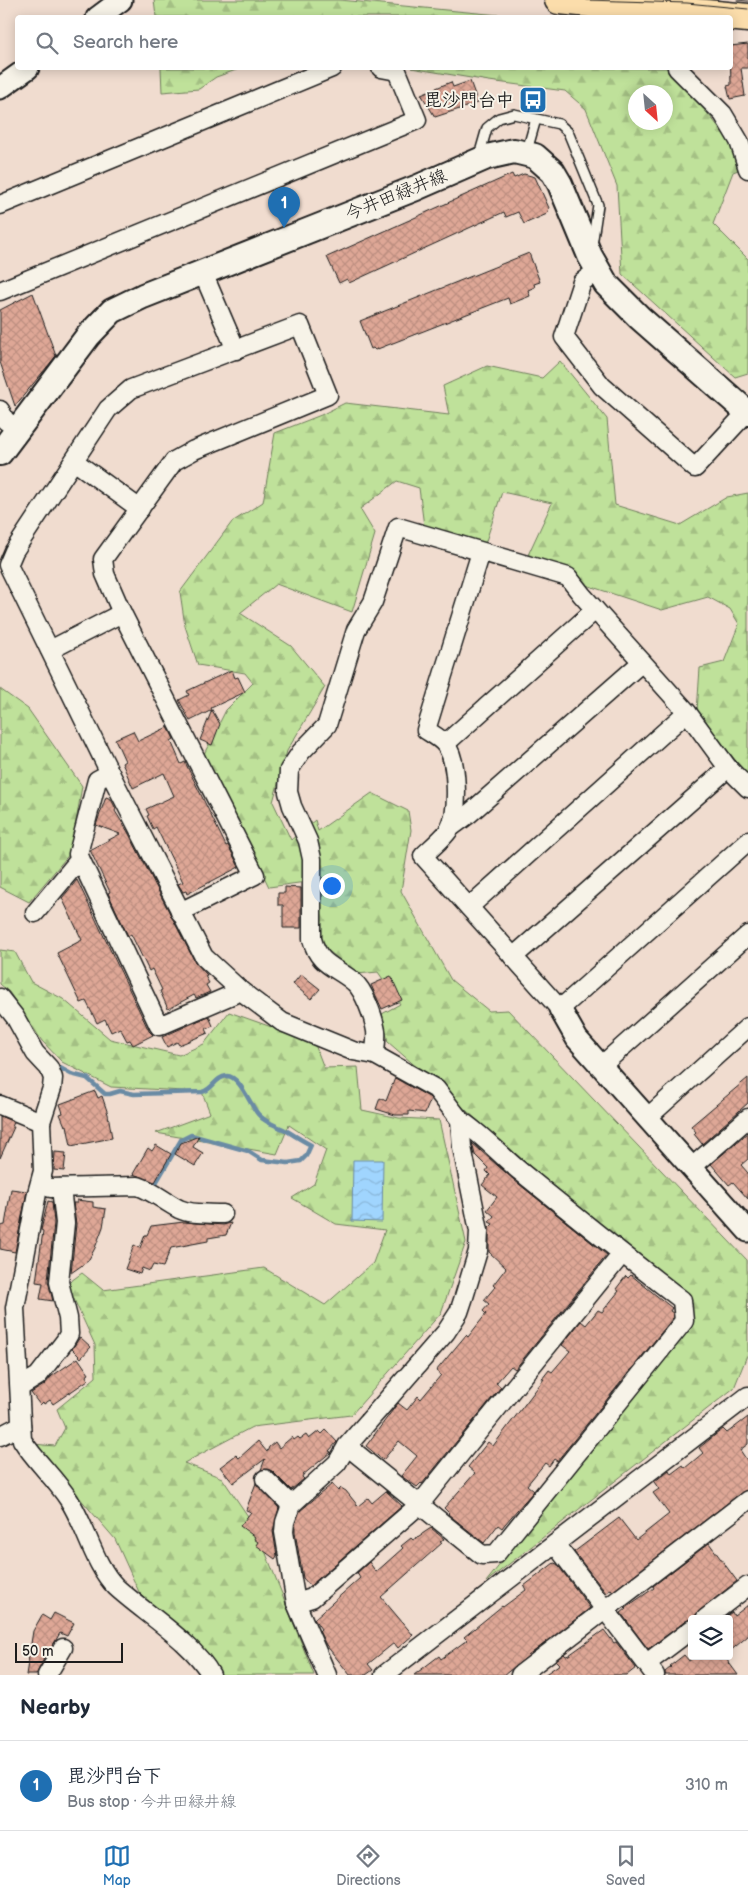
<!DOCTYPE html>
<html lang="en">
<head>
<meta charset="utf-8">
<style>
  body { margin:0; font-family:"Balsamiq Sans","Klee One",sans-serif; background:#f2f2f3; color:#1f2937 }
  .controls { position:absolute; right:15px; bottom:15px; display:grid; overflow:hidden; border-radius:5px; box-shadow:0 2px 12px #0003 }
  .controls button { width:45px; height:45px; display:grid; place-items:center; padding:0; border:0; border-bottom:1px solid #e0e1e3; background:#fff; color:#1f2937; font:25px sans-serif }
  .compass { position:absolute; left:628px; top:85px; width:45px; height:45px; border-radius:50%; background:#fff; box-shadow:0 2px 12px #0003; rotate:153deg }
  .scale { position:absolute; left:15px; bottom:12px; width:108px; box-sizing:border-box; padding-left:5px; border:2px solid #1c1c1c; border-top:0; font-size:14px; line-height:18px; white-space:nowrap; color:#1c1c1c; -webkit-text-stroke:4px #f7f3e8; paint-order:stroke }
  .you { position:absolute; left:331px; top:885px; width:18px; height:18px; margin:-12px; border:4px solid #fff; border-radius:50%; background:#1a73e8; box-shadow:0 0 0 8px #1a73e833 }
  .badge { display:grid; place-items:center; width:32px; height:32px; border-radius:50%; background:#1f6fb2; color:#fff; font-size:16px; font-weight:700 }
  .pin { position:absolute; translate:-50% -41px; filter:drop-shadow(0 1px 2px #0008) }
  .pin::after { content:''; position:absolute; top:26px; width:18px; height:15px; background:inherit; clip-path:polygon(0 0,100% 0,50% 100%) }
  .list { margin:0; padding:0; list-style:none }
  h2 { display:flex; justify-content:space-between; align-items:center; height:65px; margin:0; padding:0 20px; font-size:21px }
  h2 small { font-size:16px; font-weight:400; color:#747a83 }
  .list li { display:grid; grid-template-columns:32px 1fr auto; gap:15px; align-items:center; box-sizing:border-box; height:90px; padding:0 20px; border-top:1px solid #e0e1e3 }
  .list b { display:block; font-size:19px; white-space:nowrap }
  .list p { margin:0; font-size:16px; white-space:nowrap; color:#747a83 }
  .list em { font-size:16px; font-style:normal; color:#747a83 }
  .icon { flex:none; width:28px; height:28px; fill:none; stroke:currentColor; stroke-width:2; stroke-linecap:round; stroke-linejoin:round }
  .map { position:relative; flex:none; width:748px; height:1675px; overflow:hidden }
  .search { position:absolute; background:#fff; box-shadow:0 2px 12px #0003; left:15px; right:15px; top:15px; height:55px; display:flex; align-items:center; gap:12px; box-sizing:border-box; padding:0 18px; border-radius:5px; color:#747a83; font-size:19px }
  .sheet { height:155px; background:#fff }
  nav { display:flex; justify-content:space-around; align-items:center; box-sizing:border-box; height:70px; border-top:1px solid #e0e1e3; background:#fff; font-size:14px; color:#747a83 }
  nav a { display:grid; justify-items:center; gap:2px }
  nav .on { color:#1f6fb2 }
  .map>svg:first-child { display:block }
  .forest { fill:url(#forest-firs); stroke:#6e7e5b; fill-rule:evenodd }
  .water { fill:url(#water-waves); stroke:#6b8ba4 }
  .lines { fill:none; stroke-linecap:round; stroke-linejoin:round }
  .stream { stroke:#6b8ba4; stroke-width:4.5 }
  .building { fill:url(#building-cross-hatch); stroke:#1c1c1c }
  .service-casing { stroke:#1c1c1c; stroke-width:12 }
  .minor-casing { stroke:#1c1c1c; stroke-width:21 }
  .tertiary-casing { stroke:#1c1c1c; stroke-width:25 }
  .secondary-casing { stroke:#1c1c1c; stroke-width:28 }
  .primary-casing { stroke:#1c1c1c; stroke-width:31 }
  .service { stroke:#f7f3e8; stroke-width:9 }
  .minor { stroke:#f7f3e8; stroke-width:18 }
  .tertiary { stroke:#f7f3e8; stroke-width:21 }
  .secondary { stroke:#f7f3e8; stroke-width:24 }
  .primary { stroke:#fbddab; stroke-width:28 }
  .tram { stroke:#1c1c1c; stroke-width:1 }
  .labels { text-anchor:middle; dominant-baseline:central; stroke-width:4; stroke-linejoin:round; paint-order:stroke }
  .poi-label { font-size:18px; font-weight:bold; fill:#1c1c1c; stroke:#f7f3e8; text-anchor:end }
  .street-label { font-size:18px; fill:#1c1c1c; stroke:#f7f3e8 }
</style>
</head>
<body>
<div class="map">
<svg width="748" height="1675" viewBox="0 0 748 1675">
  <defs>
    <pattern id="forest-firs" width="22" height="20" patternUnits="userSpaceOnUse" patternTransform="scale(1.25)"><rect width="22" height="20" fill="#bfe19a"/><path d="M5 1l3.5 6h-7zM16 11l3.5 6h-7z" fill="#a4c084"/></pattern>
    <pattern id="water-waves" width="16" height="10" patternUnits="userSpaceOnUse" patternTransform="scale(1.25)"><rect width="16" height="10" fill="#a0d5fe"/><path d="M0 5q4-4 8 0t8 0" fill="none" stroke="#89b6d9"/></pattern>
    <pattern id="building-cross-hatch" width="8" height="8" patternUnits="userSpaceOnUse" patternTransform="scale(1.25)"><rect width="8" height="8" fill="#dea796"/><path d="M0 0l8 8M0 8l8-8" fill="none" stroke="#be8f81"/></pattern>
  </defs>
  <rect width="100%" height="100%" fill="#f0dccf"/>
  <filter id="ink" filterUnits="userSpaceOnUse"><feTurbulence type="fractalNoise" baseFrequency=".02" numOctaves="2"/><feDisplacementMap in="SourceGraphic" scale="10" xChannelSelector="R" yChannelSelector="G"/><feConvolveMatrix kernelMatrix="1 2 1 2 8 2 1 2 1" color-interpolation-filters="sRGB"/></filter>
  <g filter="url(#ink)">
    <g class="forest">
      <path d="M154,0H340L520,17H156Z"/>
      <path d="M161,68H242L216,77L199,89L162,92Z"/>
      <path d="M411,68H671L730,141L741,169L733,172L713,224L748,259V373L735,377L622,274L617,186L586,109L565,91L489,81ZM636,92H666V122H636Z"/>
      <path d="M560,361L607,419L615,505L680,525L727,497L748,493V776L697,712L700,668L724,662L739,624L730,609L708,597L662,610L583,584L528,555L552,503L502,492L485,544L424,526L419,488L397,481L360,509L375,534L352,612L276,584L240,613L291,646L325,687L287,751L273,802L291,840L315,820L318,831L372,793L408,811L411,830L401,891L451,980L489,1011L508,1010L747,1260L748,1353L734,1388L486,1582L690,1325L689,1299L571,1202L388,1042L382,1014L400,1004L378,972L357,974L319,943L321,880L269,887L204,754L226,710L253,683L245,673L198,665L185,626L180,592L232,522L263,502L275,433L321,415L345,403L449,415L443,386L487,366L542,378Z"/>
      <path d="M0,689L28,709L82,786L71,852L29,902L0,887Z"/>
      <path d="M0,950L15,952L31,982L63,999L110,1039L179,1055L204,1044L229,1012L314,1042L324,1068L358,1067L362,1110L399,1118L439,1120L466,1242L441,1313L351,1415L252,1427L184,1463L222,1478L256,1528L314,1675H217V1670L139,1592L115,1539L33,1444L55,1446L65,1428L57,1409L96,1377L95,1345L67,1284L82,1273L103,1290L264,1268L325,1305L373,1263L385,1230L336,1224L292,1198L314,1184L326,1150L289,1125L277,1154L156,1133L210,1113L202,1092L111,1087L62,1062L42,1041L9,992L0,984Z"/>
    </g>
    <path class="water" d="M353,1160H383L382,1222L352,1221Z"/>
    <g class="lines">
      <path class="stream" d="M53,1064L71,1074L87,1078L105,1094H110L120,1091L134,1094L202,1092C213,1090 215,1077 227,1076C240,1076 250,1105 258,1114C266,1124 277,1125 287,1131C295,1136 303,1141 311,1145L306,1156L301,1161L288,1163L262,1160L248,1151L191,1135L181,1140L154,1186"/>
    </g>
    <g class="building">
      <path d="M748,44V68H741L745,96L730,99L727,86L731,85L730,46Z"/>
      <path d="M470,81L478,103L435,117L421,94L451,82L453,87Z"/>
      <path d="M512,174L514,178L524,174L535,177L549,208L547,214L524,224L518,212L506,217L504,212L349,283L347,279L339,283L327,257Z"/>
      <path d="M529,253L540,282L534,284L535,287L528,290L530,296L510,304L508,298L375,350L373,348L371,349L360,321Z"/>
      <path d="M33,293L56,356L15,406L0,362V310Z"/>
      <path d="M232,670L235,678L238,677L245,692L211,708L220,724L212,745L200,740L212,710L190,721L179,700L189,695L187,691Z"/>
      <path d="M168,727L174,739L171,741L181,764L185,762L226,846L228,845L239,867L187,894L186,891L183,892L178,884L183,882L156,827L153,829L147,816L149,815L146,809L174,796L164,773L133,788L122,763L125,761L115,739L133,731L138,741Z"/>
      <path d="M106,797L111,799L116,809L115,811L128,832L195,962L207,975L205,976L209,983L206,985L210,992L196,998L194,995L168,1009L160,991L162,990L152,969L149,971L131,934L128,936L108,893L110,892L90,850L120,834L96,825Z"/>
      <path d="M77,880L149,1031L153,1035L133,1045L130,1040L127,1041L120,1028L111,1032L105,1019L97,1023L86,1001L81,1003L57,953L82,940L62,898Z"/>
      <path d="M285,887L301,888V928H283V905H278V893H285Z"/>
      <path d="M301,974L320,989L311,999L293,984Z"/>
      <path d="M391,976L402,1000L382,1009L371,985Z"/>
      <path d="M209,1016L213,1026L206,1029L208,1033L179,1045L177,1042L167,1047L162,1037Z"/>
      <path d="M395,1078L429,1097L431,1099L425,1113L409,1111V1115H395L376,1109L380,1098L386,1101Z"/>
      <path d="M748,1078V1103L702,1144L694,1134L696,1132L691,1126Z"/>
      <path d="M95,1091L98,1098L102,1096L108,1114L112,1138L71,1146L67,1125L65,1126L60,1114L63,1113L60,1104Z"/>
      <path d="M0,1116L14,1122L12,1127H14L0,1158Z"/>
      <path d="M748,1133V1159L741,1165L748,1173V1199L733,1182L729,1185L711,1164Z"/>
      <path d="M199,1136L193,1147L203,1153L195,1166L175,1154L181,1143Z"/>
      <path d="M472,1143L514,1180L607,1255L520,1363L515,1369L511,1366L496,1383L501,1387L422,1484L421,1483L417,1487L401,1476L417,1456L399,1441L383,1460L366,1446L398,1403L407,1410L418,1396L421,1399L441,1375L436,1371L466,1335L468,1337L486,1314L483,1311L489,1304L484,1300L495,1287L493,1285L506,1268L489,1252V1228L493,1224L489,1222L494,1216L487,1210L497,1197L482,1185L490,1175L486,1171L488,1168L475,1155Z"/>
      <path d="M156,1145L171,1154L155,1182L133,1174L148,1148L152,1151Z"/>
      <path d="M55,1152L66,1153L64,1171L54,1170Z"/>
      <path d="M11,1189L27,1191L15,1252L0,1249V1226L5,1225Z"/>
      <path d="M77,1200L93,1202V1207L106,1209L103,1227L95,1248L88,1261L71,1273L76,1224L73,1203H77Z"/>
      <path d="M48,1201L52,1202L54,1223L48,1281L53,1301L40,1299L43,1283L36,1282L43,1231L41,1230Z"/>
      <path d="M184,1222L223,1225L231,1223L226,1235L208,1238V1241L171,1248L163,1267L153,1265L150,1271L142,1268L140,1274L125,1269L134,1245L140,1248L145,1235H147L151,1226Z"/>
      <path d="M631,1275L672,1308L670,1311L673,1313V1318L557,1461L554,1459L549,1466L545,1463L527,1485L534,1491L524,1502L505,1524L502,1528L498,1525L484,1543L448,1514L449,1513L444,1508L475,1473L468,1467L488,1442L493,1446L544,1379H542L549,1370L552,1372L570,1351L562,1345L581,1321L586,1325L598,1310L602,1312L619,1291L616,1289L626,1276L628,1278Z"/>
      <path d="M80,1337L91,1347L81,1358L72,1349Z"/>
      <path d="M78,1358L89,1374L86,1376L88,1380L53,1404L50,1400L44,1404L43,1402L40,1405L31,1393L44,1385L52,1376Z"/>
      <path d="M748,1417V1444L740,1450L748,1462V1490L742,1492L613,1591L611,1589L606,1593L574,1552L619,1518L636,1540L669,1514L653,1493L659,1489L654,1482L669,1470L671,1474L683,1465L685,1468L703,1453L699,1448L715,1435L723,1429L727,1433Z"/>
      <path d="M326,1430L337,1442L329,1451L331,1452L303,1475L302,1477L304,1479L291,1490L272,1471L267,1469L261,1470L265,1459L233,1483L220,1467L236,1455L239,1458L258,1441L267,1452L269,1447L275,1442L279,1448L292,1437L294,1440L298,1437L300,1439L306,1435L309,1439L319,1431L322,1434Z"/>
      <path d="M256,1483L279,1508L273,1531L277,1556L275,1559L256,1545L258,1542L254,1539L255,1537L240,1526L251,1512L246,1510Z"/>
      <path d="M332,1484L338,1491L341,1488L346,1491L358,1506L368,1498L372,1503L386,1491L402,1506L310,1586L303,1578L295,1532V1524L300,1511Z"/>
      <path d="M431,1528L444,1539L440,1542L442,1543L381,1597L413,1635L398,1648L394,1643L368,1664L373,1670L366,1675H350L326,1645L319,1631L321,1629L314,1619L360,1578L357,1573L369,1562L376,1572L403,1548L401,1546L411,1538L413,1540Z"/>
      <path d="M709,1543L737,1581L699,1611L695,1619L686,1621L648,1649L621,1613L626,1609L625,1608L654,1588L653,1586Z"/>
      <path d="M554,1563L557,1564L590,1608L504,1675H414L439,1656L441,1659L467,1640L464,1637L502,1606L503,1607L526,1590L524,1586Z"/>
      <path d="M748,1605V1636L729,1652L730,1619H723L732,1612L734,1616Z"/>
      <path d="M54,1613L74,1623L67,1636L60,1633L49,1652L45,1650L43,1661L36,1675H26L33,1631L42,1615L50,1620Z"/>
      <path d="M604,1630L614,1643L616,1642L636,1668L627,1675H544L560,1664L556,1660L564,1654L566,1656L569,1655Z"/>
      <path d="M684,1655L689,1661L695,1656H724L738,1675H665V1672L671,1667L670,1666Z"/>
    </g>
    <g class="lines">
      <defs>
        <g id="service">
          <path d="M526,154L536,119"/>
          <path d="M479,156L487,128L499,118L514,114L559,124L568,132L598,205L592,245"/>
        </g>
        <g id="minor">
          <path d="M677,68L723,114L739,141L748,169"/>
          <path d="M0,205L332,68"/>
          <path d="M598,270L582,282L564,337L602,386L695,468L747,412"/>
          <path d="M203,273L236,350"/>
          <path d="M0,291L417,120L397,71L381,68"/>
          <path d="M0,410L5,420L18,430"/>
          <path d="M74,461L140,509"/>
          <path d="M481,552L426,730C432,734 440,738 445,744C458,759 459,810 450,828C446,836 430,849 423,856L560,1009L748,841"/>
          <path d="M50,650L122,613"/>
          <path d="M445,744L595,610"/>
          <path d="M110,773L97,780L78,854L159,1026L241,991"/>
          <path d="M450,828L469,814L642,662"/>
          <path d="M469,907L687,712"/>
          <path d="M180,912L255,875L122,613L105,574L103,559L174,461L194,450L328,395L300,325L131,389L108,409L14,551L8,565L110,773L204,957L241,991L282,1022L353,1051L375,1055L436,1089L460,1120L462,1147L479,1231L478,1251L464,1297L459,1312L446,1332L347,1446L337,1463L291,1505L285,1522L284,1532L296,1603L327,1675"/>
          <path d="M35,913L80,859"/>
          <path d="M513,957L728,768"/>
          <path d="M0,998L15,1017L35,1053L49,1068L53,1078L52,1088L41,1122L43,1171L37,1193L15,1308L22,1440C36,1462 55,1478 69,1500C86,1526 94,1565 116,1587C143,1612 194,1643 211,1675"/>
          <path d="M375,1055C375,1047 377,1038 376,1031C374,1018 364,990 354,982C335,966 319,966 312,939V859L308,841L292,806L288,792L289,770L301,752L327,725L356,630L373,602L398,527L568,577L582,595L687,712L728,768L748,788"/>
          <path d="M601,1066L748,935"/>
          <path d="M0,1105L41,1122"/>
          <path d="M647,1118L748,1027"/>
          <path d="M691,1168L748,1118"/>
          <path d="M50,1188L138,1186C153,1191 165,1202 179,1209C192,1215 208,1213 223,1214"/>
          <path d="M20,1387L38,1376L65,1341L69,1334L68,1318L59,1282L65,1223L61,1188"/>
          <path d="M0,1436L21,1425"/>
          <path d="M347,1446L482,1555L496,1554L684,1321L682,1300C627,1258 574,1215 521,1172C499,1154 483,1135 460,1120"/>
          <path d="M265,1479L291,1505"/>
          <path d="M555,1544L655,1675"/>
          <path d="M296,1603L312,1598L419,1505L622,1254"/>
          <path d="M705,1619L748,1586"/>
          <path d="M647,1663L692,1629"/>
          <path d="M47,1675L63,1648"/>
          <path d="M384,1675L748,1396"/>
          <path d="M520,1675L748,1500"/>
        </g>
        <g id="tertiary">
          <path d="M97,18L121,0"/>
          <path d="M0,88L28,68"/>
          <path d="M560,1009L577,1039L748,1231"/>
        </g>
        <path id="secondary" d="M0,453L88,336L112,311L143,296L416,188L487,157L514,151L535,156L553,172L560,184L590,256L606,284L640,318L748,413"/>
        <path id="primary" d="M559,0L748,18"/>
      </defs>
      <use href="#service" class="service-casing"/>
      <use href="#minor" class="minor-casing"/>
      <use href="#tertiary" class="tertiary-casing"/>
      <use href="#secondary" class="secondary-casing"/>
      <use href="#primary" class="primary-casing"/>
      <use href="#service" class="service"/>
      <use href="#minor" class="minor"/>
      <use href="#tertiary" class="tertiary"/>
      <use href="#secondary" class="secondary"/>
      <use href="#primary" class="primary"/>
      <g class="tram">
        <path d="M586,0L687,3L748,9"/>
        <path d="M737,0L748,1"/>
      </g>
    </g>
  </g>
  <defs>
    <symbol id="bus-square" viewBox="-11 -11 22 22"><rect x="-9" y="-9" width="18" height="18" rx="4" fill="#1f6fb2" stroke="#f7f3e8"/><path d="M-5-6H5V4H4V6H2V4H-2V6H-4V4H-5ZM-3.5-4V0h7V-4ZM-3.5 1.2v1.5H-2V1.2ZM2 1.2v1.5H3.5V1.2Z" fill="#fff"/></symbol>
  </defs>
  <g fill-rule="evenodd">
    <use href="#bus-square" x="517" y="84" width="32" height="32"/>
  </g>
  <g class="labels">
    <g class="poi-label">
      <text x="514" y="100">毘沙門台中</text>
    </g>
    <g class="street-label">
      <text transform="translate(396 195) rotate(-22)">今井田緑井線</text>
    </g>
  </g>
</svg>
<div class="controls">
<button><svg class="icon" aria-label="layers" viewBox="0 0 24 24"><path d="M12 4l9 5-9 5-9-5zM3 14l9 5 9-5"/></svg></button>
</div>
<svg class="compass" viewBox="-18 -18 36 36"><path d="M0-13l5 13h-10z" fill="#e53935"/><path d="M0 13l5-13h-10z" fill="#747a83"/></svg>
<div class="scale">50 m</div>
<div class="you"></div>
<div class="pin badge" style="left:284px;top:228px">1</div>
<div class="search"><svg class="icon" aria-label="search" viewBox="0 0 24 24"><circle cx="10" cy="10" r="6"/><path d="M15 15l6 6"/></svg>Search here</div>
</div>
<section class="sheet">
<h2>Nearby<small></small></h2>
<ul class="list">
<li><span class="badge">1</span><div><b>毘沙門台下</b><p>Bus stop · 今井田緑井線</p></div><em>310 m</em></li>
</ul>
</section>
<nav>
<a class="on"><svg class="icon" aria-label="map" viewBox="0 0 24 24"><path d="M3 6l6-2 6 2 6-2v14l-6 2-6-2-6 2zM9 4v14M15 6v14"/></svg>Map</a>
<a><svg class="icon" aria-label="directions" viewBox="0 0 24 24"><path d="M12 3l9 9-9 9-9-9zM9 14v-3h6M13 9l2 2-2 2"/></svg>Directions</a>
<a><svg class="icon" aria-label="saved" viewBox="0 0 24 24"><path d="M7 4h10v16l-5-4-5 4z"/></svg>Saved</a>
</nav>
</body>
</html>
